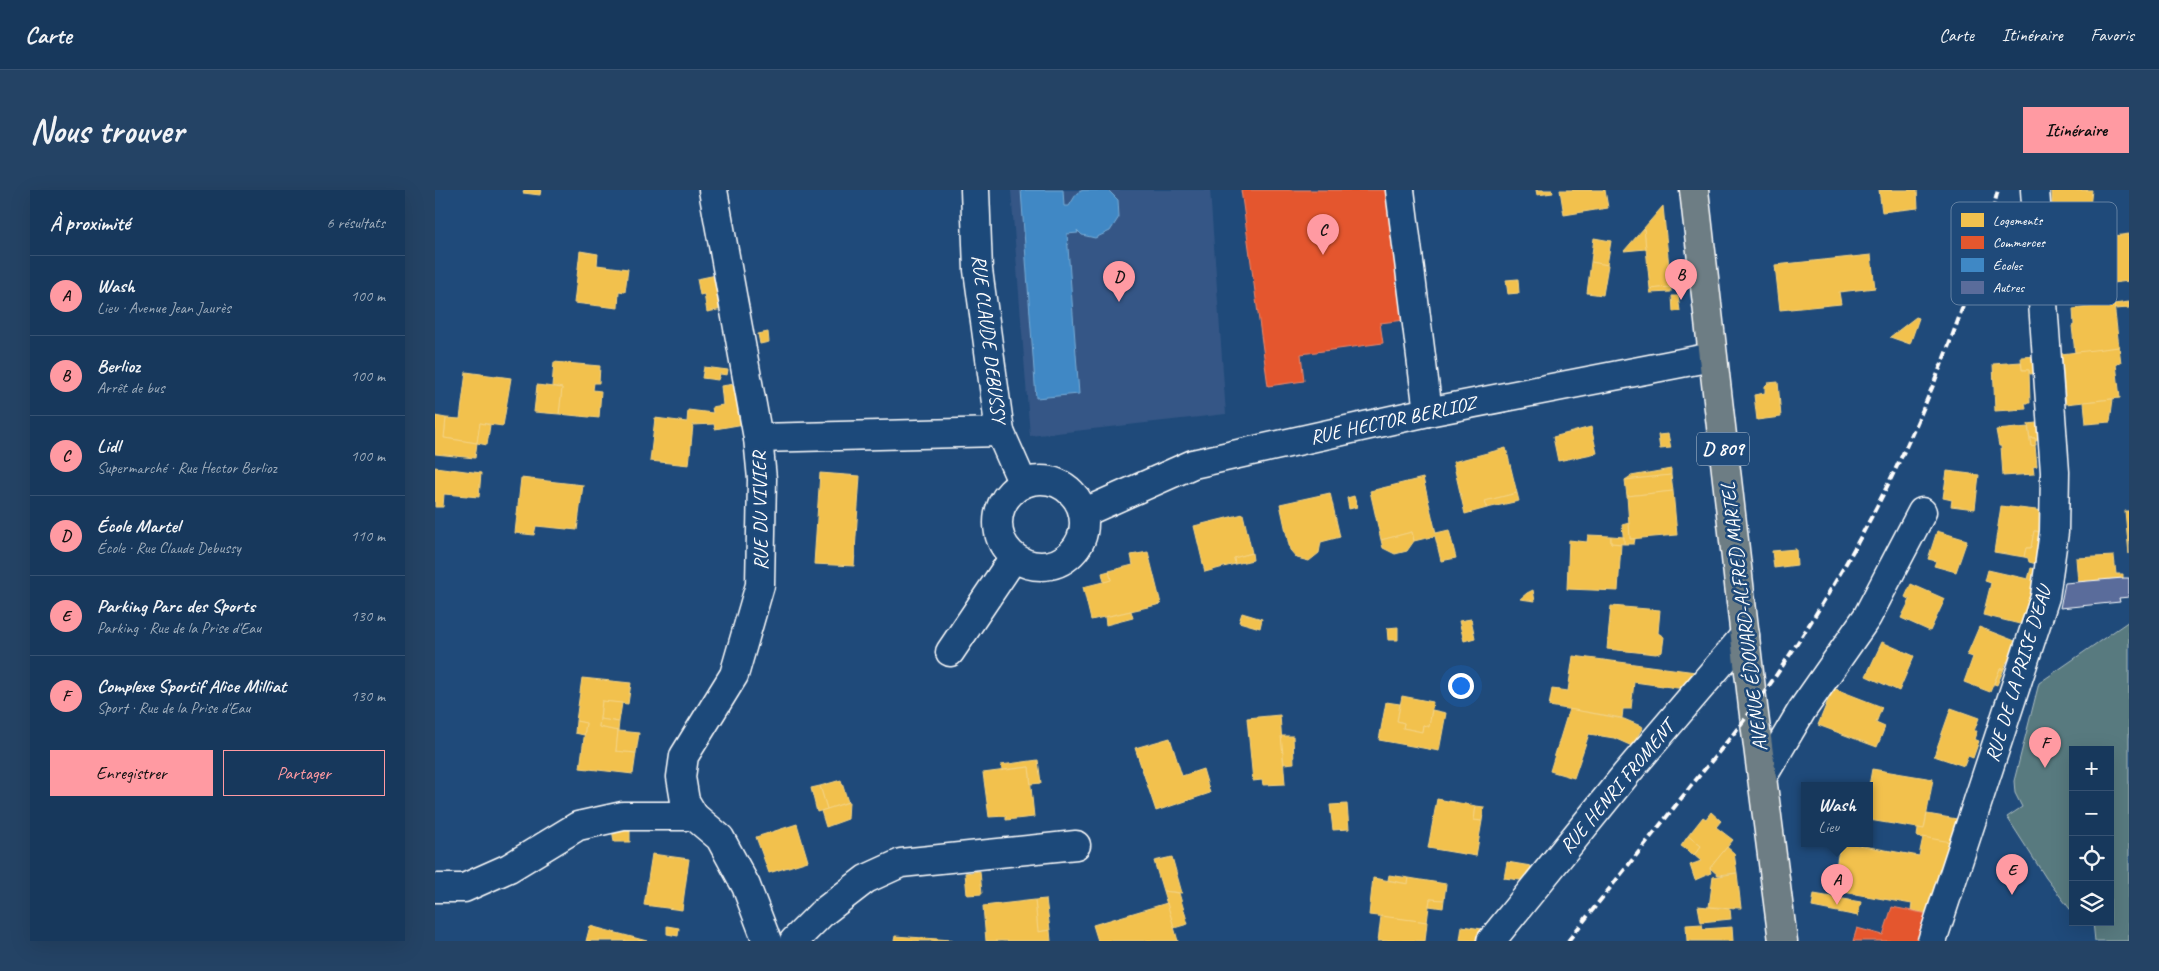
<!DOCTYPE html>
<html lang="fr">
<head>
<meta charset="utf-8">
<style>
  body { margin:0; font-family:Caveat,sans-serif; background:#244365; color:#f1f3f6 }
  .controls { position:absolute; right:15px; bottom:15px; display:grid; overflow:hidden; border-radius:0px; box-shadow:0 5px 20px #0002 }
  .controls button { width:45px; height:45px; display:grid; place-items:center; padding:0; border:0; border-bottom:1px solid #365272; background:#17385c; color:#f1f3f6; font:25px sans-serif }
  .you { position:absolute; left:1025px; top:495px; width:18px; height:18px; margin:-12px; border:4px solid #fff; border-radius:50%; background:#1a73e8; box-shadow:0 0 0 8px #1a73e833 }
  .badge { display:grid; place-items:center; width:32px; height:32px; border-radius:50%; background:#ff9aa2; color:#111; font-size:16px; font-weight:700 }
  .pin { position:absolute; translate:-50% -41px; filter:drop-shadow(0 1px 2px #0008) }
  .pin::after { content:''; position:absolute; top:26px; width:18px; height:15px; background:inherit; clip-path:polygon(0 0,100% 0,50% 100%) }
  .popup { position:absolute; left:1366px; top:592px; width:72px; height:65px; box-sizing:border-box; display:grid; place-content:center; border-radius:0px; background:#17385c; filter:drop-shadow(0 1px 4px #0005); font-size:16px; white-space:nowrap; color:#9eacbb }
  .popup b { font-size:19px; color:#f1f3f6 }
  .popup::after { content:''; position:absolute; left:50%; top:100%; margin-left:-10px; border:10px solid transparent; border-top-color:#17385c }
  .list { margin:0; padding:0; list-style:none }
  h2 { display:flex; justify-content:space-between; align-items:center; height:65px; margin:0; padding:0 20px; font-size:21px }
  h2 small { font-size:16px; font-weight:400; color:#9eacbb }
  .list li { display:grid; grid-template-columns:32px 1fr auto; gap:15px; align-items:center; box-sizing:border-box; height:80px; padding:0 20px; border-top:1px solid #365272 }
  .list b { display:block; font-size:19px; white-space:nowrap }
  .list p { margin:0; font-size:16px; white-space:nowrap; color:#9eacbb }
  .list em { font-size:16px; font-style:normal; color:#9eacbb }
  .actions { display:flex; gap:10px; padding:15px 20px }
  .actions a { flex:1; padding:11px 0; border:1px solid #ff9aa2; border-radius:0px; text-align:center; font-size:18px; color:#ff9aa2 }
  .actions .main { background:#ff9aa2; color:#111 }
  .icon { flex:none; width:28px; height:28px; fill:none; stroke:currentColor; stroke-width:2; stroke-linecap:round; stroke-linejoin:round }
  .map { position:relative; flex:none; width:1694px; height:751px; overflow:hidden; border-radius:0px }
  header { display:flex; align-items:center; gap:30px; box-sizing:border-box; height:70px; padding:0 25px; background:#17385c; border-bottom:1px solid #365272 }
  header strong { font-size:24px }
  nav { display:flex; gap:28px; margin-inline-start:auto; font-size:18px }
  .intro { display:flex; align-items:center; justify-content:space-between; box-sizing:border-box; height:120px; padding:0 30px }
  h1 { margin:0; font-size:35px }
  .button { padding:12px 22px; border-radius:0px; background:#ff9aa2; color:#111; font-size:18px; font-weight:700 }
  main { display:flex; gap:30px; padding:0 30px }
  aside { flex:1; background:#17385c; border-radius:0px; box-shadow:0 5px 20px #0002 }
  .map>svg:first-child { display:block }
  .built { fill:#355786 }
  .green { fill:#587a7f; stroke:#acbcbf }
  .homes { fill:#f2c14e; stroke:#f6d483 }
  .shops { fill:#e4572e; stroke:#ec896d }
  .schools { fill:#3f88c5; stroke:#79acd6 }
  .building { fill:#5a6c9b; stroke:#fff }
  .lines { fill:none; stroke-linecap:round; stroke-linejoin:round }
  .minor-casing { stroke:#fff; stroke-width:31 }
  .major-casing { stroke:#fff; stroke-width:31 }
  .minor { stroke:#1f4a7a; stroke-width:28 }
  .major { stroke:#6d7d84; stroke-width:28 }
  .rail { stroke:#fff; stroke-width:4; stroke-dasharray:8 4; stroke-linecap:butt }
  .labels { text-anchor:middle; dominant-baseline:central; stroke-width:5; stroke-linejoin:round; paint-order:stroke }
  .shield { fill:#1f4a7a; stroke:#bcc9d7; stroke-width:1 }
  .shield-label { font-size:19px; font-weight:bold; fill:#fff }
  .street-label { font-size:20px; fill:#fff; stroke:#1f4a7a }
  .key { fill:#1f4a7a; stroke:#6280a2; stroke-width:1 }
  .key-label { font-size:14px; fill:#fff }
</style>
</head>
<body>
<header>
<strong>Carte</strong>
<nav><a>Carte</a><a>Itinéraire</a><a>Favoris</a></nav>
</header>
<div class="intro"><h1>Nous trouver</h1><a class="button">Itinéraire</a></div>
<main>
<aside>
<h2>À proximité<small>6 résultats</small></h2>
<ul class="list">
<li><span class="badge">A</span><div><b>Wash</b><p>Lieu · Avenue Jean Jaurès</p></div><em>100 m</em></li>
<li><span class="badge">B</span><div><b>Berlioz</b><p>Arrêt de bus</p></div><em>100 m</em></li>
<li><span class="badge">C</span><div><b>Lidl</b><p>Supermarché · Rue Hector Berlioz</p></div><em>100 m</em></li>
<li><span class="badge">D</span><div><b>École Martel</b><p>École · Rue Claude Debussy</p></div><em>110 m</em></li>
<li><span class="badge">E</span><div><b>Parking Parc des Sports</b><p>Parking · Rue de la Prise d'Eau</p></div><em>130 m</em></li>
<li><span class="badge">F</span><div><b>Complexe Sportif Alice Milliat</b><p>Sport · Rue de la Prise d'Eau</p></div><em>130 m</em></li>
</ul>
<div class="actions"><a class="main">Enregistrer</a><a>Partager</a></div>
</aside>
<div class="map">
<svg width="1694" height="751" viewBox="0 0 1694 751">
  <rect width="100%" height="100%" fill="#1f4a7a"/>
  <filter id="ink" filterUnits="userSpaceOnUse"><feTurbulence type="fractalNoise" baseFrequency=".02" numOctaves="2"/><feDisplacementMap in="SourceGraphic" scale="10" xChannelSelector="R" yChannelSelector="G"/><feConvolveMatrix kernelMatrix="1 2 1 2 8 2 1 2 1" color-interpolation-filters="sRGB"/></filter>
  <g filter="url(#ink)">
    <path class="built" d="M576,0H775L791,224L595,246Z"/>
    <path class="green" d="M1694,431V751H1660L1658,732H1675V560H1638V723L1611,688L1572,627L1587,617L1580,603L1579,591L1604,493Z"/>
    <g class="homes">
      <path d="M89,0H106L105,5L88,3Z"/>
      <path d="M1101,0H1117L1118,3L1102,5Z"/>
      <path d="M1125,0H1170L1173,18L1129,25Z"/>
      <path d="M1444,0H1482L1483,18L1447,22Z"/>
      <path d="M1617,0H1657L1655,17L1639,15L1638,33L1617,31Z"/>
      <path d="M1639,15L1660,18L1659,28L1638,26Z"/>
      <path d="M1228,16L1236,97L1215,99L1209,38Z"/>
      <path d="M1209,38L1211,59L1189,61Z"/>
      <path d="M1694,44V91L1669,94L1664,48Z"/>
      <path d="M1159,48L1176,51L1172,75L1156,72Z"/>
      <path d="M145,61L163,64L162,75L193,79L190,102L184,101L183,118L139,113Z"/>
      <path d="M1436,65L1440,98L1404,102L1406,114L1345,120L1340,75Z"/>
      <path d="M1156,72L1173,75L1168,105L1152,103Z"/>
      <path d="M286,84L293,118L272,122L269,104L265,105L262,89Z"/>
      <path d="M1083,89L1084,103L1073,104L1071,90Z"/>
      <path d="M1236,97V102L1215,103V99Z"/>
      <path d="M1237,106H1243L1245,121L1238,122Z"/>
      <path d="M1694,112V118L1680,119L1679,114Z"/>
      <path d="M1679,114L1684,157L1640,163L1637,136L1639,135L1638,119Z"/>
      <path d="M1481,127L1484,128L1475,154L1455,147Z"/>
      <path d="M333,142L334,152L325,154L323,144Z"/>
      <path d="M1684,157L1686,173L1681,174L1685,208L1631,214L1626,164Z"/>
      <path d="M1602,166L1604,183L1595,184L1594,180H1587L1586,167Z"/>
      <path d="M119,172L165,176L164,193H159L158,200L166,201L164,228L124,224L127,198L117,196Z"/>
      <path d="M1586,172L1587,180H1594L1595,213H1590L1591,219L1560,221L1558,174Z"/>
      <path d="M269,177L293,180L292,185L285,184L283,190L267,188Z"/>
      <path d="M31,182L76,188L68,236L45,233L42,253L9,248L11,228L25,229Z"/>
      <path d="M1343,192L1346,227L1322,230L1319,205L1330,203V196L1333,193Z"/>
      <path d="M308,193L315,233L280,239L279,234L258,235L254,275L215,271L220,228L252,232L253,220L278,223L277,217L288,215L286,196Z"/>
      <path d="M102,195L127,198L124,224L99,222Z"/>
      <path d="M1678,209L1675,232L1651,234L1649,212Z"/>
      <path d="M0,226L11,228L9,248L42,253L40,268L0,264Z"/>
      <path d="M1609,232L1610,250L1600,251V248H1595L1593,234Z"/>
      <path d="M45,233L55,235L52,255L42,253Z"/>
      <path d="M1156,237L1162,263L1123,271L1118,247Z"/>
      <path d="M1593,237L1596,256L1600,255L1602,276L1598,277L1599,284L1568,286L1566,256H1564L1561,240Z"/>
      <path d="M1233,244L1236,258L1225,259L1223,245Z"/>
      <path d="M1595,248H1600L1601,255L1596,256Z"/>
      <path d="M1071,258L1082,303L1050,311L1052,318L1030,324L1018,272Z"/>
      <path d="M0,277L46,283L44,307L9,304L8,317H0Z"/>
      <path d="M1236,279V285L1190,290L1196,286Z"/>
      <path d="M1512,281L1544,285L1540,319L1516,316L1517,310L1508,308Z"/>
      <path d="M385,283L425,286L419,376L379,374Z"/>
      <path d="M1236,285L1238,301L1192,306L1190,290Z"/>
      <path d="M86,288L148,295L142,340L101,336L99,345L80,343Z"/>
      <path d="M988,288L1001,343L1014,340L1021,368L1006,371L1000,346L979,351L977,342L946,350L935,301Z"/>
      <path d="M1238,301L1242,345L1195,349L1192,306Z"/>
      <path d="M895,303L905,347L886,352L884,363L874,371L862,368L855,360L845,314Z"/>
      <path d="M1082,303L1084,311L1052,318L1050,311Z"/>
      <path d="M919,306L922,317L914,319L912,308Z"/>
      <path d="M1566,316L1610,321L1609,342L1599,341L1596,358H1591L1589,367L1559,362Z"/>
      <path d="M1690,321H1694V364Z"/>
      <path d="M808,324L817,363L799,368L800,374L770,382L759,336Z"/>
      <path d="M1194,333L1195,349H1200L1199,354H1189L1187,335Z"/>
      <path d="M1502,341L1532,350L1521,382L1499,376L1501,371L1493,369Z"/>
      <path d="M1599,341L1609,342L1605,375L1594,372L1593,368L1589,367L1591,358H1596Z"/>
      <path d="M977,342L979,351L972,361L960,364L948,358L946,350Z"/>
      <path d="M1153,345L1176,346V353L1186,354L1183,401L1132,399L1134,350L1152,352Z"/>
      <path d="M1176,346L1189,347V354L1176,353Z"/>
      <path d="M1361,359L1362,375L1339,378L1337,361Z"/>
      <path d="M713,362L726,414L656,430L648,397L676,390L674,381L698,375L696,365Z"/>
      <path d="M817,363L818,370L800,374L799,368Z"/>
      <path d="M1679,366L1681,384H1688V388L1643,393L1641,368Z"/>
      <path d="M1596,378L1607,380L1593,436L1548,425L1556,393L1550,391L1553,380L1593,389Z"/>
      <path d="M674,381L676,390L669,392L667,383Z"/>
      <path d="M1476,394L1510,409L1495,441L1466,428L1475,410L1470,407Z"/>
      <path d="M1098,400L1100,411L1085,409L1092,403Z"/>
      <path d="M1176,416L1225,420L1223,443L1229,447L1227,462L1221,464L1172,459Z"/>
      <path d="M696,421L698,428L671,435L670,427Z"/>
      <path d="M807,423L827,429L825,438L804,432Z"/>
      <path d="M1036,429L1040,448L1029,451L1024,431Z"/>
      <path d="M963,437V450H953L952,438Z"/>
      <path d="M1544,437L1588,454L1580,475L1572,471L1569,479H1565L1555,502L1529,492L1538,467L1532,465Z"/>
      <path d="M1447,452L1479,466L1464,501L1431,486Z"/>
      <path d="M1138,466L1261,482L1250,499L1199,492L1196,519H1188L1187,528L1114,516L1117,499L1133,501Z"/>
      <path d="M1565,479H1569L1562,495L1559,494Z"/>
      <path d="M147,488L196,493L193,514L167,511L164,537L183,541L181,561L201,563L198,584L145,578L151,533L141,531Z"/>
      <path d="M1398,498L1447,517L1441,533L1450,537L1442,557L1383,535Z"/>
      <path d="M967,506L998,512L994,537L988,535L987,542L968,538L969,533L962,531Z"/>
      <path d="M167,511L187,513L184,532L165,529Z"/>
      <path d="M951,512L965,514L962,531L969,533L968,538L987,542L988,535L994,537L997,520L1011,523L1004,561L944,550Z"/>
      <path d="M1516,518L1544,528L1539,541H1542L1539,549L1544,551L1538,568L1533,566L1529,576L1499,566Z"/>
      <path d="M1134,519L1189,529L1208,537L1197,556L1179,548L1154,544L1139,588L1115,581Z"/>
      <path d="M845,525L850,594L828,595L827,590L818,591L812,528Z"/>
      <path d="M165,529L184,532L183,541L164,537Z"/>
      <path d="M141,531L151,533L149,545L140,543Z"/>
      <path d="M183,541L204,543L201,563L181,561Z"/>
      <path d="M846,546H858L859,573L849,574Z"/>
      <path d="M735,548L747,586L768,579L775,603L721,621L700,558Z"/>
      <path d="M603,570L606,593L596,594L594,577L567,580L566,575Z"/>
      <path d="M594,577L599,627L571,630V626L554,627L548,583Z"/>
      <path d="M1437,579L1498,589L1489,639L1434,630V596Z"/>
      <path d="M406,590L413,612L392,619L385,596Z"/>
      <path d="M385,596L392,619L382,622L376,598Z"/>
      <path d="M1002,609L1041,616L1039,630L1047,631L1041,666L993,658Z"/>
      <path d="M414,612L413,629L391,637L386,621Z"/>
      <path d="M912,614L914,639L898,640L895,615Z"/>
      <path d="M1041,616L1049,617L1047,631L1039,630Z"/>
      <path d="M1276,622L1286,631L1281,637L1298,650L1275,678L1276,683L1260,690L1255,675L1266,671L1259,665L1266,656L1253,646L1268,627L1271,629Z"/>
      <path d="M1492,624L1528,630L1521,653L1482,647L1483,638L1489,639Z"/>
      <path d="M362,634L373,671L334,683L321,647Z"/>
      <path d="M177,639L195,640V652H179Z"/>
      <path d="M1253,646L1266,656L1259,665L1246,656Z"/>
      <path d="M1488,647L1521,653L1498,725L1476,720L1477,714L1397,700L1405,654H1417L1484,666Z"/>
      <path d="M1292,657L1299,663L1302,683L1283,685L1275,678Z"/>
      <path d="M217,664L254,669L247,720L209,715Z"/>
      <path d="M737,667L747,703L728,701L719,671Z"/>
      <path d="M1072,672L1096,676L1093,691L1069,688Z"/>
      <path d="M545,681L547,704L532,705L530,683Z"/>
      <path d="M1302,683L1306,718L1274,717L1278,687Z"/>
      <path d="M954,685L974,688L973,694L953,690Z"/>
      <path d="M938,688L973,694L974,688L1011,694L1009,710L995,709L992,732L934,725Z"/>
      <path d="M728,701L744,703L753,734L739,738Z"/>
      <path d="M1379,704L1426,712L1423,726L1377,717Z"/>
      <path d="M611,709L615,740L603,742L600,710Z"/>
      <path d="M995,709L1009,710L1008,718L994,716Z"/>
      <path d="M600,710L603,742L615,740L616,751H551L548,716Z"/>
      <path d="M732,713L743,751H663L658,735Z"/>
      <path d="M1263,716L1295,719L1296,729L1266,732Z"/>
      <path d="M946,726L992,732L990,751H943Z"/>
      <path d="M1267,734L1268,739L1297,737L1298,751H1252L1251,735Z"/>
      <path d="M155,736L212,751H151Z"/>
      <path d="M232,736L244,738L243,746L232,744Z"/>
      <path d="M1027,736L1047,739L1045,751L1025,750Z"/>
      <path d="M460,746L517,750V751H459Z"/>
    </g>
    <g class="shops">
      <path d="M806,0H953L970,130L945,133L948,153L866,164L869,191L833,196Z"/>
      <path d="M1457,717L1498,725L1490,751H1418L1422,738L1448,745Z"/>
    </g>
    <path class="schools" d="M586,0H628L629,16H634L642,3L648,0H673L683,10L684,27L675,41L660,48L647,45L642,40L643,43L632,44L644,204L601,208Z"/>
    <path class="building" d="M1688,388H1694V407L1684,408L1685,412L1625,418L1630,393Z"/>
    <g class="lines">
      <defs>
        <g id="minor">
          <path d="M278,0L323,248L327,289L325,395L299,485L249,566L246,587L250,611L259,626L285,648L311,696L332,751"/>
          <path d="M540,0L543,80L565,242L588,294"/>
          <path d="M965,0L993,222"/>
          <path d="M323,248L565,242"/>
          <circle cx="606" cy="333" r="43"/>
          <path d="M648,323L758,274L993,222L1277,167"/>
          <path d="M515,462L579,367"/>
          <path d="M1328,586L1367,520L1432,427L1487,322"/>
          <path d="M0,698H29L74,678L143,636L188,626H259"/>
          <path d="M359,751L387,723L431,689L466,673L641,655"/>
          <path d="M1056,751L1192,583L1310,445"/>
          <path d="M1497,751L1610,407L1619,342L1620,282L1600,0"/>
        </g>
        <path id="major" d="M1259,0L1318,517L1348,751"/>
      </defs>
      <use href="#minor" class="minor-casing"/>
      <use href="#major" class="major-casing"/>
      <use href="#minor" class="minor"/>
      <use href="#major" class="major"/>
      <path class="rail" d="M1133,751C1174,699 1215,648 1256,596C1277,570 1299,544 1319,517C1431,360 1515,187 1563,0"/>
    </g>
  </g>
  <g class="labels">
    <rect class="shield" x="1262" y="242.5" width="52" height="33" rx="4"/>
    <g class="shield-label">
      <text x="1288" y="259">D 809</text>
    </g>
    <g class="street-label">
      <text transform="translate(554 149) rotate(83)">RUE CLAUDE DEBUSSY</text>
      <text transform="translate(958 230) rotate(-12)">RUE HECTOR BERLIOZ</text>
      <text transform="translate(325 321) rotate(-91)">RUE DU VIVIER</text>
      <text transform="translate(1309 427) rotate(-97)">AVENUE ÉDOUARD-ALFRED MARTEL</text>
      <text transform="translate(1583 484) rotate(-73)">RUE DE LA PRISE D'EAU</text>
      <text transform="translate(1182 597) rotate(-50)">RUE HENRI FROMENT</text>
    </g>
  </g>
  <rect x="1516" y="12" width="166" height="103" rx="8" class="key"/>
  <rect x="1526" y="23" width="23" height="14" fill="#f2c14e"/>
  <rect x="1526" y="46" width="23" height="13" fill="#e4572e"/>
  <rect x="1526" y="68" width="23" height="14" fill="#3f88c5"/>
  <rect x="1526" y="91" width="23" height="13" fill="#5a6c9b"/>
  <g class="key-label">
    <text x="1558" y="35">Logements</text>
    <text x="1558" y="57">Commerces</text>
    <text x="1558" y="80">Écoles</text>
    <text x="1558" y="102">Autres</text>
  </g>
</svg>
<div class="controls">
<button>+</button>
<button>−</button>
<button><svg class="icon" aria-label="locate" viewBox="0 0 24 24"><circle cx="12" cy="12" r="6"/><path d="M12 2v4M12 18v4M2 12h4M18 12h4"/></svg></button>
<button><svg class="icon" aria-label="layers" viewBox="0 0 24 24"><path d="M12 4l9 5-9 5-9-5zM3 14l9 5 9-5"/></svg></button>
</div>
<div class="you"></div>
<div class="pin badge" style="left:1402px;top:715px">A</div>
<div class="popup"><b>Wash</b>Lieu</div>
<div class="pin badge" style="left:1246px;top:110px">B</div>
<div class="pin badge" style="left:888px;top:65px">C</div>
<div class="pin badge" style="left:684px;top:112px">D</div>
<div class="pin badge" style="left:1577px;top:705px">E</div>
<div class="pin badge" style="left:1610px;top:578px">F</div>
</div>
</main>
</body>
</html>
